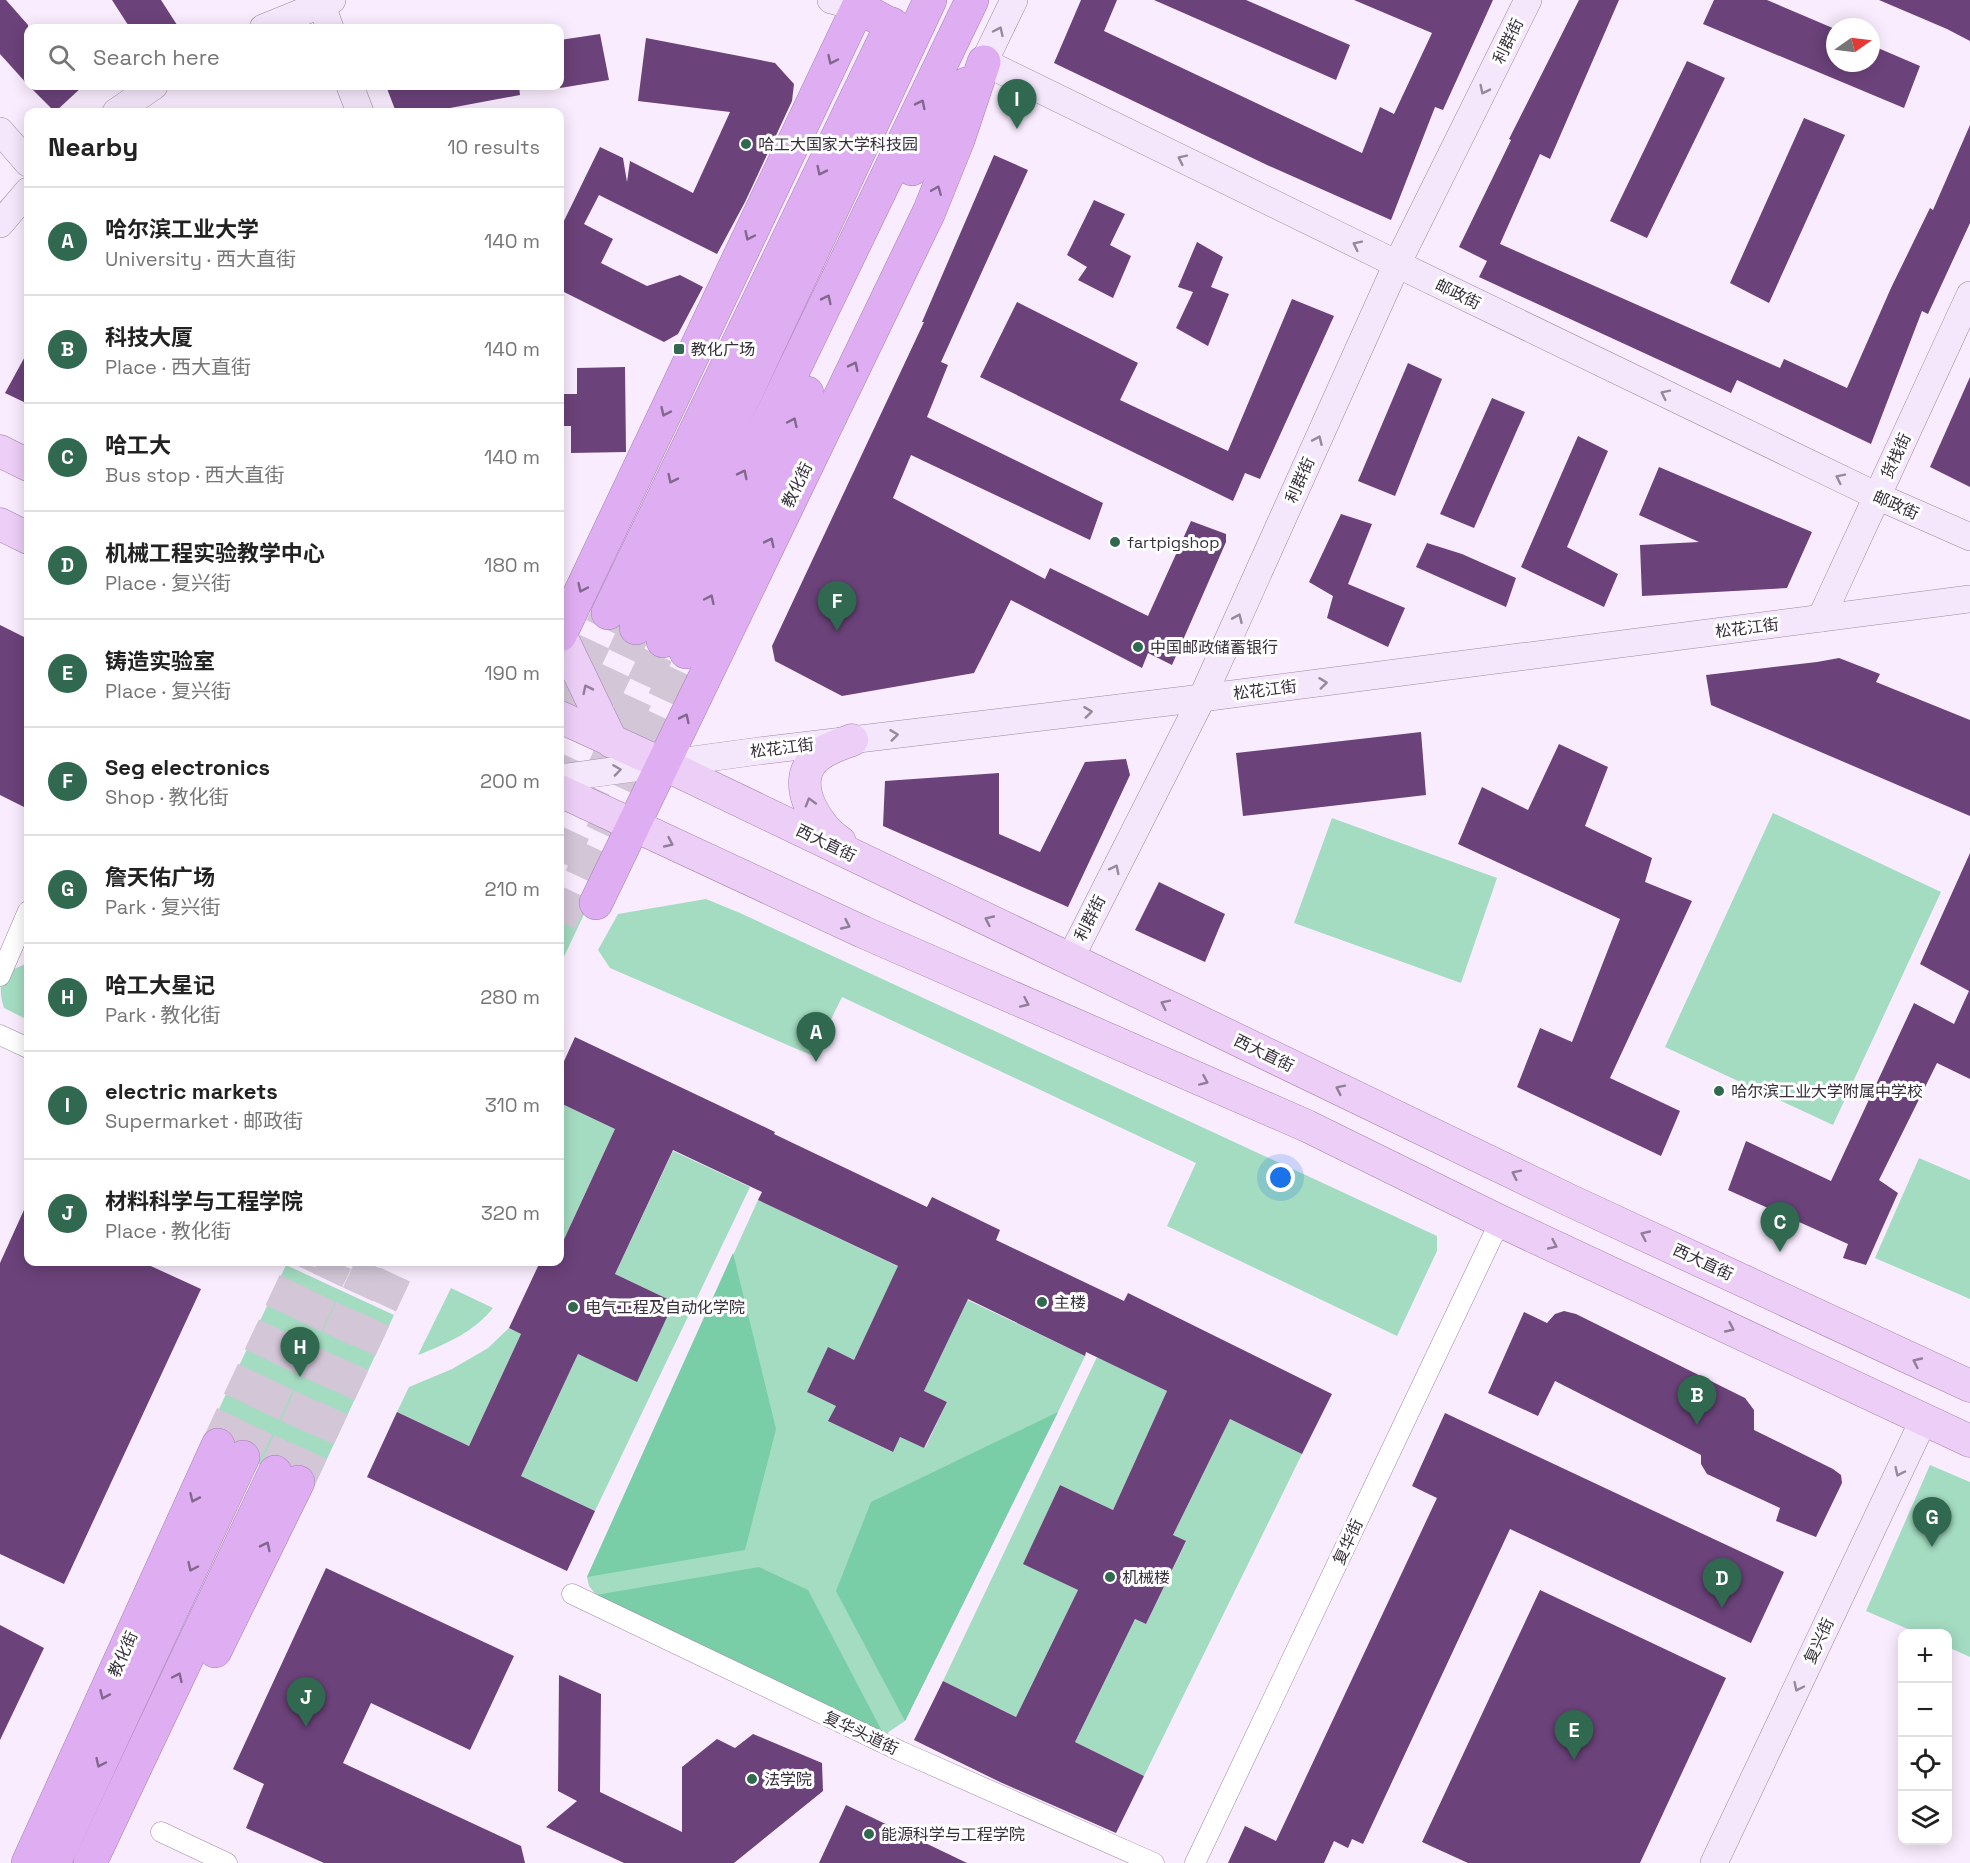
<!DOCTYPE html>
<html lang="en">
<head>
<meta charset="utf-8">
<style>
  body { margin:0; font-family:"Space Grotesk","Noto Sans SC",sans-serif; background:#f2f2f2; color:#222 }
  .controls { position:absolute; right:18px; bottom:18px; display:grid; overflow:hidden; border-radius:12px; box-shadow:0 3px 15px #0003 }
  .controls button { width:54px; height:54px; display:grid; place-items:center; padding:0; border:0; border-bottom:2px solid #e0e0e0; background:#fff; color:#222; font:30px sans-serif }
  .compass { position:absolute; left:1826px; top:18px; width:54px; height:54px; border-radius:50%; background:#fff; box-shadow:0 3px 15px #0003; rotate:76deg }
  .you { position:absolute; left:1281px; top:1178px; width:21px; height:21px; margin:-15px; border:4px solid #fff; border-radius:50%; background:#1a73e8; box-shadow:0 0 0 9px #1a73e833 }
  .badge { display:grid; place-items:center; width:39px; height:39px; border-radius:50%; background:#306850; color:#fff; font-size:20px; font-weight:700 }
  .pin { position:absolute; translate:-50% -50px; filter:drop-shadow(0 2px 3px #0008) }
  .pin::after { content:''; position:absolute; top:32px; width:21px; height:18px; background:inherit; clip-path:polygon(0 0,100% 0,50% 100%) }
  .list { margin:0; padding:0; list-style:none }
  h2 { display:flex; justify-content:space-between; align-items:center; height:78px; margin:0; padding:0 24px; font-size:26px }
  h2 small { font-size:20px; font-weight:400; color:#767676 }
  .list li { display:grid; grid-template-columns:39px 1fr auto; gap:18px; align-items:center; box-sizing:border-box; height:108px; padding:0 24px; border-top:2px solid #e0e0e0 }
  .list b { display:block; font-size:22px; white-space:nowrap }
  .list p { margin:0; font-size:20px; white-space:nowrap; color:#767676 }
  .list em { font-size:20px; font-style:normal; color:#767676 }
  .icon { flex:none; width:33px; height:33px; fill:none; stroke:currentColor; stroke-width:2; stroke-linecap:round; stroke-linejoin:round }
  .map { position:relative; flex:none; width:1970px; height:1863px; overflow:hidden }
  .search { position:absolute; background:#fff; box-shadow:0 3px 15px #0003; left:24px; top:24px; width:540px; height:66px; display:flex; align-items:center; gap:15px; box-sizing:border-box; padding:0 21px; border-radius:12px; color:#767676; font-size:22px }
  .panel { position:absolute; background:#fff; box-shadow:0 3px 15px #0003; left:24px; top:108px; width:540px; height:1158px; border-radius:12px }
  .map>svg:first-child { display:block }
  .green { fill:#a4dcc1 }
  .forest { fill:#79cda7 }
  .building { fill:#6b427a }
  .lines { fill:none; stroke-linecap:round; stroke-linejoin:round }
  .highway-tunnel { stroke:#d2c6d7; stroke-width:33; stroke-dasharray:33 16; stroke-linecap:butt }
  .street-casing { stroke:#9d89a4; stroke-width:21 }
  .secondary-casing { stroke:#9d89a4; stroke-width:28 }
  .primary-casing { stroke:#a481b2; stroke-width:33 }
  .highway-casing { stroke:#a481b2; stroke-width:34 }
  .street { stroke:#fff; stroke-width:20 }
  .secondary { stroke:#f5e7fb; stroke-width:27 }
  .primary { stroke:#eccef7; stroke-width:32 }
  .highway { stroke:#dfaef2; stroke-width:33 }
  .oneway { stroke:#968a9a }
  .oneway2 { stroke:#82688d }
  .oneway3 { stroke:#917e98 }
  .poi-dot { fill:#306850; stroke:#fefefe; stroke-width:2 }
  .labels { text-anchor:middle; dominant-baseline:central; stroke-width:6; stroke-linejoin:round; paint-order:stroke }
  .street-label { font-size:16px; fill:#362e3a; stroke:#fefefe }
  .poi-label { font-size:16px; fill:#362e3a; stroke:#fefefe; text-anchor:start }
</style>
</head>
<body>
<div class="map">
<svg width="1970" height="1863" viewBox="0 0 1970 1863">
  <rect width="100%" height="100%" fill="#f9ecfe"/>
  <g class="green">
    <path d="M1773,813L1941,892L1833,1125L1665,1047Z"/>
    <path d="M1332,818L1497,878L1461,983L1294,923Z"/>
    <path d="M560,887L584,898L588,906L560,965Z"/>
    <path d="M706,899L740,913L1437,1236V1251L1397,1336L1167,1226L1196,1163L842,997L813,1056L610,968L598,950L618,914Z"/>
    <path d="M28,963V1020L4,1008C0,996 0,987 2,974Z"/>
    <path d="M560,1103L615,1129L560,1248Z"/>
    <path d="M673,1151L750,1187L595,1511L521,1476L578,1354L637,1381L674,1302L615,1274Z"/>
    <path d="M1919,1158L1970,1180V1299L1875,1258Z"/>
    <path d="M758,1200L910,1272L890,1284L854,1360L828,1348L807,1392L836,1406L829,1421L892,1452L900,1437L925,1448L947,1402L924,1391L960,1315L955,1294L1085,1356L1058,1412L905,1721L884,1735L596,1595L589,1586L587,1577Z"/>
    <path d="M286,1265L394,1315L313,1489L205,1439Z"/>
    <path d="M451,1288L493,1308C474,1332 446,1344 418,1355Z"/>
    <path d="M509,1328L521,1334L469,1446L397,1412L409,1387L452,1369L488,1348Z"/>
    <path d="M1097,1357L1167,1391L1113,1510L1060,1485L1024,1563L1078,1590L1016,1717L943,1681Z"/>
    <path d="M1230,1419L1302,1454L1144,1776L1075,1742L1135,1619L1146,1624L1186,1542L1173,1535Z"/>
    <path d="M1930,1465L1970,1482V1657L1948,1647V1634L1917,1633L1866,1611Z"/>
  </g>
  <g class="forest">
    <path d="M733,1253L776,1429L745,1550L587,1577Z"/>
    <path d="M1058,1412L905,1721L836,1591L871,1502Z"/>
    <path d="M759,1567L808,1590L884,1735L596,1595Z"/>
  </g>
  <g class="building">
    <path d="M0,0H6L28,25V85L0,54Z"/>
    <path d="M112,0H161L179,28H130Z"/>
    <path d="M1081,0H1117L1104,31L1362,153L1380,107L1394,114L1432,33L1354,0H1493L1443,110L1435,107L1391,220L1267,165L1054,63Z"/>
    <path d="M1154,0H1246L1350,45L1336,80Z"/>
    <path d="M1579,0H1619L1550,159L1540,154L1500,244L1780,368L1784,359L1847,388L1891,288L1930,208L1933,210L1970,125V223L1928,314L1922,311L1871,444L1737,380L1731,393L1479,277L1487,261L1459,247L1511,140L1509,139Z"/>
    <path d="M1714,0H1767L1835,29V63H1871V45L1920,66L1904,108L1703,24Z"/>
    <path d="M1879,0H1970V41L1947,29Z"/>
    <path d="M600,34L609,80L560,88V40Z"/>
    <path d="M646,38L775,63L794,84L792,101L745,202L717,254L599,195L584,224L613,239L601,263L647,286L680,275L703,287L678,334L664,342L560,290V229L600,147L623,158L627,182L630,161L693,193L730,112L638,101Z"/>
    <path d="M1687,61L1725,78L1647,238L1610,221Z"/>
    <path d="M29,86H83L55,112Z"/>
    <path d="M386,86H519L520,95L450,108L451,112H396Z"/>
    <path d="M1804,118L1845,135L1769,303L1730,283Z"/>
    <path d="M994,155L1028,170L941,362L948,365L927,417L1103,503L1090,540L911,455L893,498L1045,579L1050,568L1148,616L1191,521L1226,534V542L1172,665L1148,653L1142,668L1011,600L974,673L842,696L775,661L772,646L924,322H922Z"/>
    <path d="M1094,200L1125,214L1110,245L1131,256L1113,298L1078,280L1087,267L1067,255Z"/>
    <path d="M1197,242L1223,257L1211,287L1229,294L1208,346L1176,328L1193,292L1178,287Z"/>
    <path d="M1292,299L1334,316L1260,479L1245,473L1233,501L980,377L1017,302L1138,363L1120,400L1228,451Z"/>
    <path d="M28,351V404L5,393Z"/>
    <path d="M1408,363L1442,379L1395,496L1358,481Z"/>
    <path d="M625,367L626,452L571,453V426H560V394H577V368Z"/>
    <path d="M1970,377V487L1930,467Z"/>
    <path d="M1492,398L1525,412L1474,528L1440,514Z"/>
    <path d="M1578,436L1608,451L1567,547L1618,574L1604,607L1521,567Z"/>
    <path d="M1659,467L1812,532L1787,588L1642,596L1640,545L1699,542L1639,515Z"/>
    <path d="M1341,514L1372,524L1348,584L1405,608L1388,647L1327,618L1333,596L1309,582Z"/>
    <path d="M1427,543L1462,554L1516,578L1506,607L1416,567Z"/>
    <path d="M0,625L28,639V809L0,795Z"/>
    <path d="M1839,658L1880,674L1876,682L1970,720V816L1711,705L1706,675L1817,662Z"/>
    <path d="M1421,732L1426,795L1243,816L1236,753Z"/>
    <path d="M1559,744L1608,767L1585,826L1652,858L1645,882L1692,901L1610,1078L1680,1111L1661,1156L1517,1087L1540,1028L1572,1042L1620,919L1458,844L1482,787L1528,810Z"/>
    <path d="M1126,759L1130,775L1068,907L883,826L885,781L999,773V834L1040,852L1085,762Z"/>
    <path d="M1970,853V1079L1937,1063L1879,1180L1898,1193L1866,1265L1843,1258L1848,1244L1728,1190L1746,1141L1831,1181L1914,1003L1954,1024L1969,991L1920,964Z"/>
    <path d="M1159,882L1225,914L1205,962L1135,930Z"/>
    <path d="M575,1037L775,1132L774,1134L927,1207L932,1197L1000,1230L996,1240L1124,1301L1128,1293L1332,1394L1302,1454L1230,1419L1173,1535L1186,1541L1146,1624L1135,1619L1075,1742L1144,1776L1116,1833L1000,1782L914,1740L943,1681L1016,1717L1078,1590L1023,1564L1060,1485L1113,1510L1167,1391L1086,1352L1085,1356L968,1299L924,1391L947,1402L924,1448L900,1437L893,1452L828,1421L836,1406L807,1392L828,1347L854,1360L898,1266L758,1200L762,1192L673,1150L615,1274L674,1302L637,1382L578,1354L521,1476L595,1511L567,1571L367,1477L397,1412L469,1446L521,1334L509,1328L540,1262H560V1248L615,1129L560,1103V1070Z"/>
    <path d="M28,1201V1262H142L201,1289L64,1584L0,1554V1263Z"/>
    <path d="M1564,1311L1576,1314L1745,1398L1754,1410V1430L1833,1469L1841,1475L1842,1483L1816,1537L1776,1521L1780,1508L1707,1474L1701,1464V1455L1555,1381L1538,1416L1488,1393L1524,1312L1547,1323L1555,1314Z"/>
    <path d="M1445,1413L1784,1572L1751,1643L1510,1529L1363,1844L1352,1839L1348,1848L1334,1841L1324,1863H1228L1245,1826L1276,1841L1437,1498L1412,1486Z"/>
    <path d="M326,1568L514,1656L470,1750L371,1703L343,1763L521,1846L525,1863H324L246,1828L264,1784L233,1769Z"/>
    <path d="M1540,1590L1726,1678L1640,1863H1468L1422,1842Z"/>
    <path d="M0,1625L44,1648L0,1740Z"/>
    <path d="M559,1675L601,1694L600,1792L682,1832V1767L717,1739L735,1748L753,1734L822,1763L823,1791L734,1863H624L546,1827L577,1801L558,1791Z"/>
    <path d="M846,1805L967,1863H819Z"/>
  </g>
  <g class="lines">
    <g class="highway-tunnel">
      <path d="M560,716L608,613"/>
      <path d="M560,789L636,628"/>
      <path d="M560,862L663,641"/>
      <path d="M560,922L686,652"/>
      <path d="M218,1445L304,1262"/>
      <path d="M243,1457L336,1262"/>
      <path d="M275,1472L373,1262"/>
      <path d="M298,1482L401,1262"/>
    </g>
    <defs>
      <g id="street">
        <path d="M0,976L28,911"/>
        <path d="M0,1035L28,1048"/>
        <path d="M572,1594L900,1751L1154,1863"/>
        <path d="M161,1832L227,1863"/>
        <path d="M1195,1863L1500,1221"/>
      </g>
      <g id="secondary">
        <path d="M320,0L330,28"/>
        <path d="M831,0L858,7L861,0"/>
        <path d="M1014,0L984,62L1397,264L1877,496L1970,537"/>
        <path d="M263,28L332,0"/>
        <path d="M350,86L360,112"/>
        <path d="M116,112L154,86"/>
        <path d="M0,131L28,163"/>
        <path d="M0,224L28,191"/>
        <path d="M1821,618L1970,295"/>
        <path d="M560,778L759,751L1202,698L1970,599"/>
        <path d="M1070,959L1202,698L1397,264L1528,0"/>
        <path d="M1714,1863L1924,1419"/>
      </g>
      <g id="primary">
        <path d="M0,451L28,465"/>
        <path d="M0,524L28,538"/>
        <path d="M560,634L612,742"/>
        <path d="M560,717L663,764L1070,959L1569,1200L1970,1386"/>
        <path d="M560,791L863,932L1307,1126L1500,1221L1970,1441"/>
        <path d="M840,842C818,828 792,787 812,762C821,750 839,745 852,740"/>
      </g>
      <g id="highway">
        <path d="M912,169C927,139 945,110 966,84"/>
        <path d="M608,613L892,24"/>
        <path d="M636,628L930,0"/>
        <path d="M560,635L858,7L912,36"/>
        <path d="M663,641L972,0"/>
        <path d="M686,652L807,393"/>
        <path d="M596,903L929,212L958,140L984,62"/>
        <path d="M215,1651L298,1482"/>
        <path d="M28,1863L218,1445"/>
        <path d="M54,1863L243,1457"/>
        <path d="M90,1863L275,1472"/>
      </g>
    </defs>
    <use href="#street" class="street-casing"/>
    <use href="#secondary" class="secondary-casing"/>
    <use href="#primary" class="primary-casing"/>
    <use href="#highway" class="highway-casing"/>
    <use href="#street" class="street"/>
    <use href="#secondary" class="secondary"/>
    <use href="#primary" class="primary"/>
    <use href="#highway" class="highway"/>
  </g>
  <defs><path id="oneway-chevron" d="M-2-3.5L2.5 0L-2 3.5" fill="none" stroke-width="1.6" stroke-linecap="round" stroke-linejoin="round" transform="scale(1.5)"/></defs>
  <g class="oneway">
    <use href="#oneway-chevron" transform="translate(999 31) rotate(-65)"/>
    <use href="#oneway-chevron" transform="translate(1484 90) rotate(116)"/>
    <use href="#oneway-chevron" transform="translate(1182 159) rotate(-154)"/>
    <use href="#oneway-chevron" transform="translate(1357 245) rotate(-154)"/>
    <use href="#oneway-chevron" transform="translate(1665 394) rotate(-154)"/>
    <use href="#oneway-chevron" transform="translate(1318 440) rotate(-66)"/>
    <use href="#oneway-chevron" transform="translate(1840 478) rotate(-154)"/>
    <use href="#oneway-chevron" transform="translate(1238 618) rotate(-66)"/>
    <use href="#oneway-chevron" transform="translate(1323 683) rotate(-7)"/>
    <use href="#oneway-chevron" transform="translate(1088 712) rotate(-7)"/>
    <use href="#oneway-chevron" transform="translate(894 735) rotate(-7)"/>
    <use href="#oneway-chevron" transform="translate(617 770) rotate(-8)"/>
    <use href="#oneway-chevron" transform="translate(1115 869) rotate(-63)"/>
    <use href="#oneway-chevron" transform="translate(1899 1472) rotate(115)"/>
    <use href="#oneway-chevron" transform="translate(1798 1687) rotate(115)"/>
  </g>
  <g class="oneway2">
    <use href="#oneway-chevron" transform="translate(832 60) rotate(115)"/>
    <use href="#oneway-chevron" transform="translate(921 104) rotate(-64)"/>
    <use href="#oneway-chevron" transform="translate(821 171) rotate(116)"/>
    <use href="#oneway-chevron" transform="translate(937 190) rotate(-68)"/>
    <use href="#oneway-chevron" transform="translate(749 236) rotate(115)"/>
    <use href="#oneway-chevron" transform="translate(827 299) rotate(-64)"/>
    <use href="#oneway-chevron" transform="translate(854 366) rotate(-64)"/>
    <use href="#oneway-chevron" transform="translate(665 412) rotate(115)"/>
    <use href="#oneway-chevron" transform="translate(793 422) rotate(-65)"/>
    <use href="#oneway-chevron" transform="translate(743 474) rotate(-64)"/>
    <use href="#oneway-chevron" transform="translate(672 479) rotate(116)"/>
    <use href="#oneway-chevron" transform="translate(770 542) rotate(-64)"/>
    <use href="#oneway-chevron" transform="translate(582 588) rotate(115)"/>
    <use href="#oneway-chevron" transform="translate(710 599) rotate(-65)"/>
    <use href="#oneway-chevron" transform="translate(685 718) rotate(-64)"/>
    <use href="#oneway-chevron" transform="translate(194 1498) rotate(114)"/>
    <use href="#oneway-chevron" transform="translate(266 1546) rotate(-64)"/>
    <use href="#oneway-chevron" transform="translate(192 1567) rotate(115)"/>
    <use href="#oneway-chevron" transform="translate(178 1677) rotate(-65)"/>
    <use href="#oneway-chevron" transform="translate(104 1695) rotate(114)"/>
    <use href="#oneway-chevron" transform="translate(100 1763) rotate(115)"/>
  </g>
  <g class="oneway3">
    <use href="#oneway-chevron" transform="translate(587 689) rotate(-116)"/>
    <use href="#oneway-chevron" transform="translate(810 802) rotate(-106)"/>
    <use href="#oneway-chevron" transform="translate(669 843) rotate(25)"/>
    <use href="#oneway-chevron" transform="translate(989 920) rotate(-155)"/>
    <use href="#oneway-chevron" transform="translate(846 925) rotate(25)"/>
    <use href="#oneway-chevron" transform="translate(1025 1003) rotate(24)"/>
    <use href="#oneway-chevron" transform="translate(1165 1004) rotate(-154)"/>
    <use href="#oneway-chevron" transform="translate(1204 1081) rotate(24)"/>
    <use href="#oneway-chevron" transform="translate(1340 1089) rotate(-154)"/>
    <use href="#oneway-chevron" transform="translate(1516 1174) rotate(-154)"/>
    <use href="#oneway-chevron" transform="translate(1645 1235) rotate(-155)"/>
    <use href="#oneway-chevron" transform="translate(1553 1245) rotate(25)"/>
    <use href="#oneway-chevron" transform="translate(1730 1328) rotate(25)"/>
    <use href="#oneway-chevron" transform="translate(1917 1362) rotate(-155)"/>
  </g>
  <g class="poi-dot">
    <circle cx="746" cy="144" r="6"/>
    <rect x="673" y="343" width="12" height="12" rx="3"/>
    <circle cx="1115" cy="542" r="6"/>
    <circle cx="1138" cy="647" r="6"/>
    <circle cx="1719" cy="1091" r="6"/>
    <circle cx="1042" cy="1302" r="6"/>
    <circle cx="573" cy="1307" r="6"/>
    <circle cx="1110" cy="1577" r="6"/>
    <circle cx="752" cy="1779" r="6"/>
    <circle cx="869" cy="1834" r="6"/>
  </g>
  <g class="labels">
    <g class="street-label">
      <text transform="translate(1508 41) rotate(-64)">利群街</text>
      <text transform="translate(1458 294) rotate(26)">邮政街</text>
      <text transform="translate(1896 456) rotate(-65)">货栈街</text>
      <text transform="translate(1300 480) rotate(-66)">利群街</text>
      <text transform="translate(797 485) rotate(-64)">教化街</text>
      <text transform="translate(1896 505) rotate(24)">邮政街</text>
      <text transform="translate(1747 628) rotate(-7)">松花江街</text>
      <text transform="translate(1265 690) rotate(-7)">松花江街</text>
      <text transform="translate(782 748) rotate(-7)">松花江街</text>
      <text transform="translate(826 843) rotate(26)">西大直街</text>
      <text transform="translate(1090 918) rotate(-63)">利群街</text>
      <text transform="translate(1264 1053) rotate(26)">西大直街</text>
      <text transform="translate(1703 1262) rotate(25)">西大直街</text>
      <text transform="translate(1348 1542) rotate(-65)">复华街</text>
      <text transform="translate(1819 1641) rotate(-65)">复兴街</text>
      <text transform="translate(123 1654) rotate(-66)">教化街</text>
      <text transform="translate(861 1733) rotate(25)">复华头道街</text>
    </g>
    <g class="poi-label">
      <text x="758" y="144">哈工大国家大学科技园</text>
      <text x="691" y="349">教化广场</text>
      <text x="1127" y="542">fartpigshop</text>
      <text x="1150" y="647">中国邮政储蓄银行</text>
      <text x="1731" y="1091">哈尔滨工业大学附属中学校</text>
      <text x="1054" y="1302">主楼</text>
      <text x="585" y="1307">电气工程及自动化学院</text>
      <text x="1122" y="1577">机械楼</text>
      <text x="764" y="1779">法学院</text>
      <text x="881" y="1834">能源科学与工程学院</text>
    </g>
  </g>
</svg>
<div class="controls">
<button>+</button>
<button>−</button>
<button><svg class="icon" aria-label="locate" viewBox="0 0 24 24"><circle cx="12" cy="12" r="6"/><path d="M12 2v4M12 18v4M2 12h4M18 12h4"/></svg></button>
<button><svg class="icon" aria-label="layers" viewBox="0 0 24 24"><path d="M12 4l9 5-9 5-9-5zM3 14l9 5 9-5"/></svg></button>
</div>
<svg class="compass" viewBox="-18 -18 36 36"><path d="M0-13l5 13h-10z" fill="#e53935"/><path d="M0 13l5-13h-10z" fill="#767676"/></svg>
<div class="you"></div>
<div class="pin badge" style="left:816px;top:1062px">A</div>
<div class="pin badge" style="left:1697px;top:1425px">B</div>
<div class="pin badge" style="left:1780px;top:1252px">C</div>
<div class="pin badge" style="left:1722px;top:1608px">D</div>
<div class="pin badge" style="left:1574px;top:1760px">E</div>
<div class="pin badge" style="left:837px;top:631px">F</div>
<div class="pin badge" style="left:1932px;top:1547px">G</div>
<div class="pin badge" style="left:300px;top:1377px">H</div>
<div class="pin badge" style="left:1017px;top:129px">I</div>
<div class="pin badge" style="left:306px;top:1727px">J</div>
<div class="search"><svg class="icon" aria-label="search" viewBox="0 0 24 24"><circle cx="10" cy="10" r="6"/><path d="M15 15l6 6"/></svg>Search here</div>
<section class="panel">
<h2>Nearby<small>10 results</small></h2>
<ul class="list">
<li><span class="badge">A</span><div><b>哈尔滨工业大学</b><p>University · 西大直街</p></div><em>140 m</em></li>
<li><span class="badge">B</span><div><b>科技大厦</b><p>Place · 西大直街</p></div><em>140 m</em></li>
<li><span class="badge">C</span><div><b>哈工大</b><p>Bus stop · 西大直街</p></div><em>140 m</em></li>
<li><span class="badge">D</span><div><b>机械工程实验教学中心</b><p>Place · 复兴街</p></div><em>180 m</em></li>
<li><span class="badge">E</span><div><b>铸造实验室</b><p>Place · 复兴街</p></div><em>190 m</em></li>
<li><span class="badge">F</span><div><b>Seg electronics</b><p>Shop · 教化街</p></div><em>200 m</em></li>
<li><span class="badge">G</span><div><b>詹天佑广场</b><p>Park · 复兴街</p></div><em>210 m</em></li>
<li><span class="badge">H</span><div><b>哈工大星记</b><p>Park · 教化街</p></div><em>280 m</em></li>
<li><span class="badge">I</span><div><b>electric markets</b><p>Supermarket · 邮政街</p></div><em>310 m</em></li>
<li><span class="badge">J</span><div><b>材料科学与工程学院</b><p>Place · 教化街</p></div><em>320 m</em></li>
</ul>
</section>
</div>
</body>
</html>
